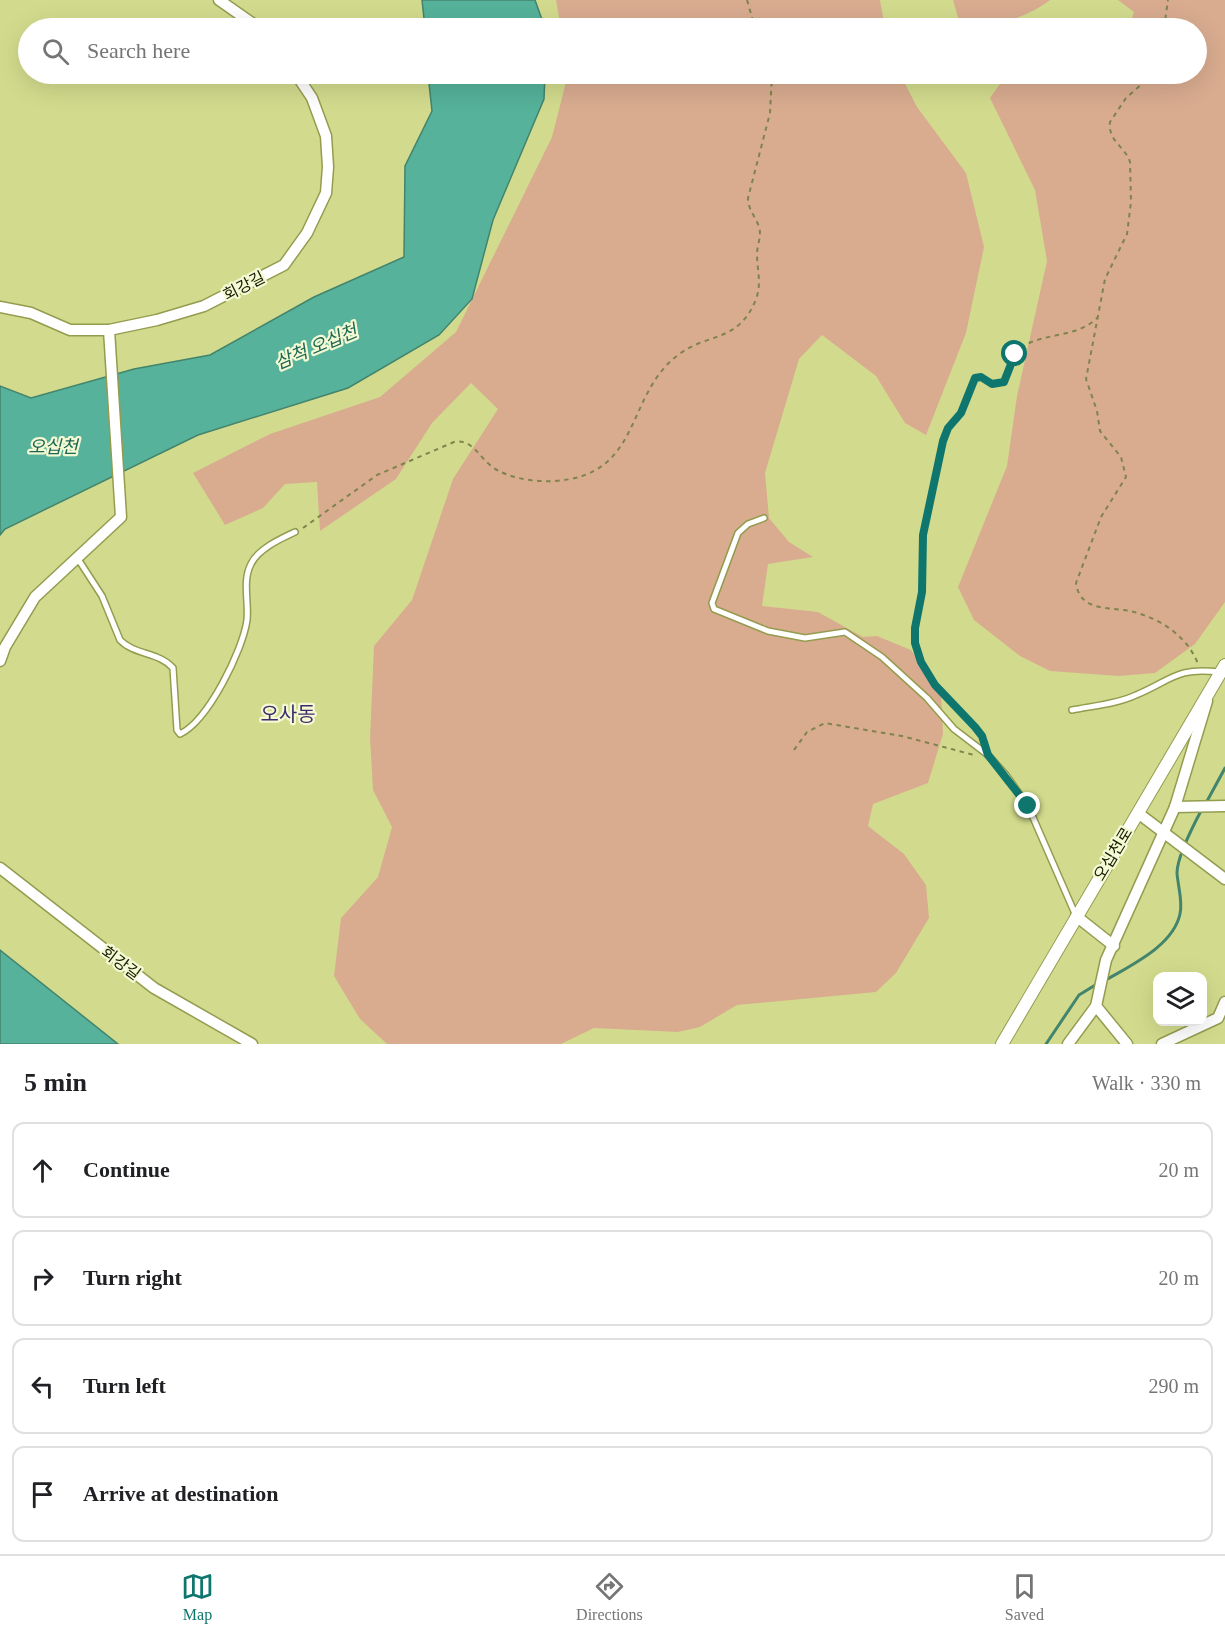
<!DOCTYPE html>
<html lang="en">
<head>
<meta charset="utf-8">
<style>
  body { margin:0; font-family:"Times New Roman","Noto Sans KR",serif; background:#f2f2f2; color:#202124 }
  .controls { position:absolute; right:18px; bottom:18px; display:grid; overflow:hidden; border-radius:12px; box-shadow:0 6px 24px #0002 }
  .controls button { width:54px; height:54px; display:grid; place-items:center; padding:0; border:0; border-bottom:2px solid #e0e0e0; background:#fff; color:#202124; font:30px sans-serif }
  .stop { position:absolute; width:18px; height:18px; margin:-14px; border:4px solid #0f766e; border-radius:50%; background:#fff }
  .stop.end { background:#0f766e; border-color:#fff; box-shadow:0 2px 6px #0008 }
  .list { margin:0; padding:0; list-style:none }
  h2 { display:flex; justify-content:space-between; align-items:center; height:78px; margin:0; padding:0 24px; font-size:26px }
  h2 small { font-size:20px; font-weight:400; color:#757577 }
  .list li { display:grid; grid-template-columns:39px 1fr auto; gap:18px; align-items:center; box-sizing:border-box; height:96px; margin:0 12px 12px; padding:0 12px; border:2px solid #e0e0e0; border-radius:12px }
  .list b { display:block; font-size:22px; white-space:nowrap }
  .list em { font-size:20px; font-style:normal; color:#757577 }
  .icon { flex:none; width:33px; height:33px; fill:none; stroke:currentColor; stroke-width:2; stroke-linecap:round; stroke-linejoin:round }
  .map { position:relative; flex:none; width:1225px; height:1044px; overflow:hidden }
  .search { position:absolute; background:#fff; box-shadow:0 6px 24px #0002; left:18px; right:18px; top:18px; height:66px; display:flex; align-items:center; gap:15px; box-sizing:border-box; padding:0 21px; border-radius:33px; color:#757577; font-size:22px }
  .sheet { height:510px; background:#fff }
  nav { display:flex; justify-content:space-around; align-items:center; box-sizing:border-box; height:84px; border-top:2px solid #e0e0e0; background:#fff; font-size:16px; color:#757577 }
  nav a { display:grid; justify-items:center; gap:3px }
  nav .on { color:#0f766e }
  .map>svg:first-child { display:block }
  .green { fill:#d9ac90 }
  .water { fill:#56b29a; stroke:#43846c; stroke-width:1.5 }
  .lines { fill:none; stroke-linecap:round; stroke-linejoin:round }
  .stream { stroke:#43846c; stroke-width:3 }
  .service-casing { stroke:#949c4f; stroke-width:8 }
  .minor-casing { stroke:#949c4f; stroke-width:13 }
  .tertiary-casing { stroke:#949c4f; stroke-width:14 }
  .path { stroke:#7f844e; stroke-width:2; stroke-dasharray:4.5 4.5; stroke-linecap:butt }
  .service { stroke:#fff; stroke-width:5 }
  .minor { stroke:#fff; stroke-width:10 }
  .tertiary { stroke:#fff; stroke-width:12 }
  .route { stroke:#0f766e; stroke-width:8 }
  .labels { text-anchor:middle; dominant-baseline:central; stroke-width:4.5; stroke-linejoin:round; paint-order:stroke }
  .street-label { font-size:16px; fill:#171900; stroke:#f3f9d2 }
  .water-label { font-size:18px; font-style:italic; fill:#1d6554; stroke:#f3f9d2 }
  .quarter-label { font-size:20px; fill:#3e2d69; stroke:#f3f9d2 }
</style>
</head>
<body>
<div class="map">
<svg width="1225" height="1044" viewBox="0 0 1225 1044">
  <rect width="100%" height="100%" fill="#d2db8d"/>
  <g class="green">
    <path d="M556,0H880L885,28H561Z"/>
    <path d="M953,0H1050C1027,18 991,28 961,28Z"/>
    <path d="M1118,0H1225V602L1195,644L1155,673L1119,676L1050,671L1020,656L974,620L958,587L1007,466L1017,396L1047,261L1035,190L990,98L1007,74H1196V28H1129L1134,12Z"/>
    <path d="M568,74H900L917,107L966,173L984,247L966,333L926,435L905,423L876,376L822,335L799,359L765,473L769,518L789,542L813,557L768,564L762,606L818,612L863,637L877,636L911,650L941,693L943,734L928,783L873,804L868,826L904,854L926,885L929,918L896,973L876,992L737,1005L700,1027L678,1032L594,1028L561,1044H387L360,1019L334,976L341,918L378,877L392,827L373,790L370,738L374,646L412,600L453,479L498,409L471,383L432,423L396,479L320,531L317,482L285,484L263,508L225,525L193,473L270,434L380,397L456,332L552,137Z"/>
  </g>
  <g class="water">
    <path d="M422,0H535L545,28H425Z"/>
    <path d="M428,74H545L544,99L493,220L472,299L439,335L348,388L198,435L5,529L0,535V386L31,398L134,369L210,355L314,297L404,257L405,166L432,111Z"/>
    <path d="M0,950L118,1044H0Z"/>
  </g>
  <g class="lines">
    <g class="stream">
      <path d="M1206,803L1225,768"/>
      <path d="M1106,980C1131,965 1173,946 1180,914C1183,901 1178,887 1177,873C1177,857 1194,824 1202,809"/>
      <path d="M1046,1044L1079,995L1097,984"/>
    </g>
    <defs>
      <g id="service">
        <path d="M764,518L748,524L738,533L712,603L714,609L768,631L805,638L845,632L882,657L927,698L954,729L988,755L1006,775L1028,806L1076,916"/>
        <path d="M78,559L102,596L120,640C134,655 159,652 173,668L177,730L180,734C208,721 243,650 247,620C249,602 242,581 251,564C258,549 280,539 295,532"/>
        <path d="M1072,710C1092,706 1117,704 1136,695C1172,680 1176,667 1219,672"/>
      </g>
      <g id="minor">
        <path d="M219,0L259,28"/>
        <path d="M0,307L31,313L70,330H109L157,320L204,306L284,265L307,233L326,193L328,167L326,136L312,98L296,74"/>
        <path d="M0,661L5,647L35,597L121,517L109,330"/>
        <path d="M1175,807L1225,806"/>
        <path d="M1138,813L1225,879"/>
        <path d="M0,868L154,988L252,1044"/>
        <path d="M1076,916L1114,946"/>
        <path d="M1096,1006L1127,1044"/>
        <path d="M1068,1044L1096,1006L1106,960L1175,807L1207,701"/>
        <path d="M1162,1044L1218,1018L1225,1002"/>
      </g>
      <path id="tertiary" d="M1002,1044L1225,665"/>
    </defs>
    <use href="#service" class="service-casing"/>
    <use href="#minor" class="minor-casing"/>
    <use href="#tertiary" class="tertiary-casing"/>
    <g class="path">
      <path d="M747,0L755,28"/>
      <path d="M1164,28L1168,0"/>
      <path d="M1153,74L1126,98L1110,122C1108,142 1125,146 1130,162L1131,202L1127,234L1105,279L1086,379L1097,411L1100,431L1121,457L1126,477L1101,517L1076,583C1080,614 1114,606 1134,612C1161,619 1188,637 1198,664"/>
      <path d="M303,528L377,475L454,442C474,438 480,461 497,470C514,479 535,482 554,481C643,476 624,396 678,355C708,332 739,343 756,299C762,283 757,271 757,254C757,245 762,236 759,227C756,217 748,210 748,198L770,113L772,74"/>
      <path d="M984,741L975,727L927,672L917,652L914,636L922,592L923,535L935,470L948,428L961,413L975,378L981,377L992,384L1004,382C1009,372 1008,361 1016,352C1037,331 1075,340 1097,318"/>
      <path d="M794,750L807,732L825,723L902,736L974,755"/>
    </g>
    <use href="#service" class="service"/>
    <use href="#minor" class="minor"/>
    <use href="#tertiary" class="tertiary"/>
  </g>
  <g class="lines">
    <path class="route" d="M1015,354L1004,382L992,384L981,377L975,378L961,413L948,428L943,441L923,535L922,592L915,628V643L921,662L935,685L975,727L982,736L988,755L1028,806"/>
  </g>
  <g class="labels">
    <g class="street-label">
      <text transform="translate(244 286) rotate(-27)">회강길</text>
      <text transform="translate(1113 854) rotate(-59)">오십천로</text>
      <text transform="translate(121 963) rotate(37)">회강길</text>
    </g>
    <g class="water-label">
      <text transform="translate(316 347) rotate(-23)">삼척 오십천</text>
      <text x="53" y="447">오십천</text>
    </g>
    <g class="quarter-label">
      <text x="288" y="714">오사동</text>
    </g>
  </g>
</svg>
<div class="controls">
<button><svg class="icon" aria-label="layers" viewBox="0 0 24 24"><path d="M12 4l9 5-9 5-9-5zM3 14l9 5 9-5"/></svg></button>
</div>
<div class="stop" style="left:1015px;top:354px"></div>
<div class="stop end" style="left:1028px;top:806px"></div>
<div class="search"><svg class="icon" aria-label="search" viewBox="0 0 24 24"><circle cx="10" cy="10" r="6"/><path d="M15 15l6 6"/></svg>Search here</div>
</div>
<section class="sheet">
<h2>5 min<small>Walk · 330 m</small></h2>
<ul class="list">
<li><svg class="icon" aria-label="ahead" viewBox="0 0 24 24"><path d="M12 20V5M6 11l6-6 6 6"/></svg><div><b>Continue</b></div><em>20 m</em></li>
<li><svg class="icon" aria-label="right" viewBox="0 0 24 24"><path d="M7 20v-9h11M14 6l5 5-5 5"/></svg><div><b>Turn right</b></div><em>20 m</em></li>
<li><svg class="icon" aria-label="left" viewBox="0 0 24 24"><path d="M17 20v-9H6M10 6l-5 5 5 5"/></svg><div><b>Turn left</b></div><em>290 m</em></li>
<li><svg class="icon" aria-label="arrive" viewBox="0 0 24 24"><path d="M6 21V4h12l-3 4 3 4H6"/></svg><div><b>Arrive at destination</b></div></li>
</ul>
</section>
<nav>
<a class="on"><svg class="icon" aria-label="map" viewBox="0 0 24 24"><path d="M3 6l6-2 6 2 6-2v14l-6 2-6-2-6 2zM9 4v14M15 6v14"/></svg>Map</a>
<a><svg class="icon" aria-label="directions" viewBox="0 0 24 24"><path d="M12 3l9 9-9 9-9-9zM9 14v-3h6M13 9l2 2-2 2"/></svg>Directions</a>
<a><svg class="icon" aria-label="saved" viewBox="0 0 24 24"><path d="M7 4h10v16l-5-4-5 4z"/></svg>Saved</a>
</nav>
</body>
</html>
